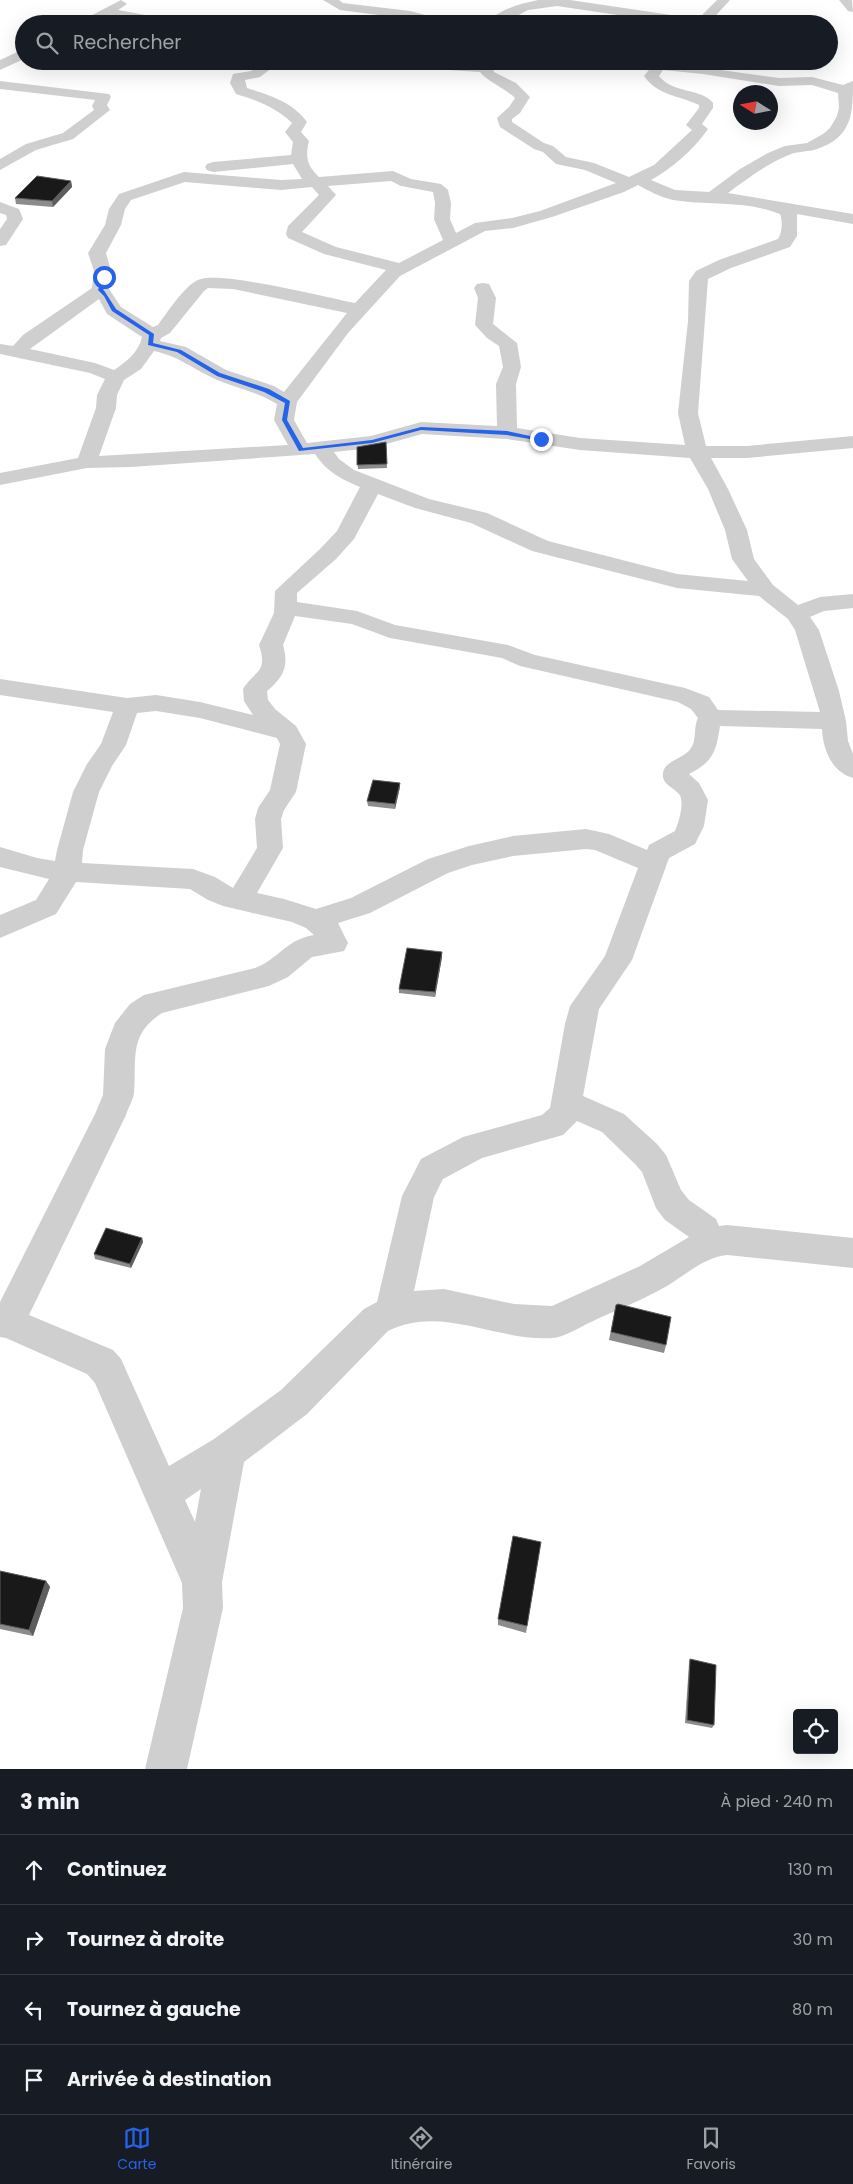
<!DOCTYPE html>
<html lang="fr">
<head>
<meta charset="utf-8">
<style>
  body { margin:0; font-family:Poppins,sans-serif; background:#20242c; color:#f1f3f6 }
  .controls { position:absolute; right:15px; bottom:15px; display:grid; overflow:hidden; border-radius:5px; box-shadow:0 5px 20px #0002 }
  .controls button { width:45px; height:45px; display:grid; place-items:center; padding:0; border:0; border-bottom:1px solid #363941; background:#171b24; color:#f1f3f6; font:25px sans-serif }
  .compass { position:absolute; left:733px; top:85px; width:45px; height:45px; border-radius:50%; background:#171b24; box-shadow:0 5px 20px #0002; rotate:281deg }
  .stop { position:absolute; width:15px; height:15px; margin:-11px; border:4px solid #2563eb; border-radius:50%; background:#fff }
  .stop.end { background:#2563eb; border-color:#fff; box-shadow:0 1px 5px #0008 }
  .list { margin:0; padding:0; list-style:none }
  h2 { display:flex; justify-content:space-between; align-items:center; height:65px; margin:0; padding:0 20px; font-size:21px }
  h2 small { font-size:16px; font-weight:400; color:#9ea1a6 }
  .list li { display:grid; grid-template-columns:32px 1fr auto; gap:15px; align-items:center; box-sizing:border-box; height:70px; padding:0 20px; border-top:1px solid #363941 }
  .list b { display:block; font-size:19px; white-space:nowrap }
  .list em { font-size:16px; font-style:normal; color:#9ea1a6 }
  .icon { flex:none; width:28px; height:28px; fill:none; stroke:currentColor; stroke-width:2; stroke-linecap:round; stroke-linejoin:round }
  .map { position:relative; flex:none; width:853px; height:1769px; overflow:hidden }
  .search { position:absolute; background:#171b24; box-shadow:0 5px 20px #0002; left:15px; right:15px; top:15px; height:55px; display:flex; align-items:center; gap:12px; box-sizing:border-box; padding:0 18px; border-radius:28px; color:#9ea1a6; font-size:19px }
  .sheet { height:345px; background:#171b24 }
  nav { display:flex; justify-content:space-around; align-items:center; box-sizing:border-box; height:70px; border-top:1px solid #363941; background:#171b24; font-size:14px; color:#9ea1a6 }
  nav a { display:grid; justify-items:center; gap:2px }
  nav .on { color:#2563eb }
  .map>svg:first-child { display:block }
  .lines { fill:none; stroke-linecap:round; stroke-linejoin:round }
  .street { fill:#cfcfcf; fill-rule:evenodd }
  .wall { fill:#8c8c8c }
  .shaded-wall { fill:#5e5e5e }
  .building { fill:#191919; stroke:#5e5e5e }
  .route { fill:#2563eb }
</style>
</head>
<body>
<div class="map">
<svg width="853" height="1769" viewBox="0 0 853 1769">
  <rect width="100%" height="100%" fill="#fff"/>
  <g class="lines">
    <g class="street">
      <path d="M121,0L127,4L118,10L173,20L179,24H150L107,16L92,24H75Z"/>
      <path d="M323,0H339L343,3L410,11L448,21L449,24H427L409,19L340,10Z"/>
      <path d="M538,0H570L698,19L717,0H730L708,24H678L557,6L528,10L502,24H487C498,9 520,4 538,0Z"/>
      <path d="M839,0H852L853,12L848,11Z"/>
      <path d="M24,49V59L0,70V60Z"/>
      <path d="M163,61H210C204,67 169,67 163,61Z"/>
      <path d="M264,61H281L260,77L245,80L247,88C269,95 293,102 307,122L301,132L309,141C305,157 307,166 319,177L393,171L411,179L441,184L448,190L451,203L450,219L456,233L475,223L512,218L540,211L616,183L585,170L556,164L543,152L534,149L500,127L497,118L509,107L515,98C506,89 484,79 480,72L369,65L362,61H443L481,64L482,61H496L493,68L494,72L516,83L530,97L520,113L512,119V122L544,143L553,146L566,157L594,163L629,177L654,165L692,130L686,125L699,108V105C678,95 658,96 644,76L656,61H671L670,63L779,78L812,77L843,85L853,81C853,112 853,137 817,149C809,152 799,151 791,154C768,163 747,179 728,193L853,214V224L797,214V236L790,247L731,268L708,279L698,413L706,446H747L853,436V448L747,458H711L728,489L747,530L754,559L773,585L798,605L820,597L853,594V608L824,611L810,617L819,630L839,691L846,721L848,741L853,754V778C832,772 823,750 822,729L720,726C716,752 713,762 689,774L699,783L708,800L704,826L695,844L669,858L632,960L599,1009L583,1096L624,1114L657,1144L666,1155L681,1190L689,1200L716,1219L719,1226L727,1225L853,1238V1268L727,1255C705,1257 685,1275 667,1286C643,1300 616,1310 591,1322C580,1327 565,1337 553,1338C497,1342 442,1304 388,1331L307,1414L244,1462L222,1582L223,1608L187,1769H145L183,1608L182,1583L95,1383L87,1374L6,1338L0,1337V1302L95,1114L103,1095L105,1049L115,1023L130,1004L144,995L255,968C279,959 285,940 314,935L306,928L292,922L223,906L208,900L190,889L76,882L56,914L0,938V915L36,900L49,879L0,867V847L37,858L55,861L57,850L73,792L87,764L101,744L113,712L0,695V679L127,698L156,695L200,702L253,715L244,701L243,689C256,669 268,673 259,645L274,613L275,591L320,549L337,531L360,487C341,479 327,472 315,454L131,467L87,468L0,485V473L78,458L96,408L97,395L105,379L90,373L0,354V344L13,346L23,335L92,288L94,271L88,253L105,225L109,209L119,194L184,172L281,180L302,179L293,164L213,172L207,170L205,167L207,164L213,162L291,155L293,142L285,132L292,123C275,107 258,101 236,94L230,83L233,74L251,71ZM663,70L703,74L779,86L812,85L838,93L839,108L837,116L830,128L823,134L807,143L785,146L768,153L740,169L709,192L675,190L651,180C673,168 694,149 708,129L702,124L713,108V103C702,88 673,94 659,76ZM391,181L401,186L433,192L435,203L434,219L443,240L399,263L336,247L302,232L336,195L328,186ZM185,182L281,190L312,187L319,195L288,226L286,234L288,238L324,254L386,270L355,303C327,298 219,270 198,280C184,286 167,313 158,325L153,327L121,307L109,289L112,275L106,253L121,225L125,209L131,200ZM638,185C649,191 660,197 673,200C709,206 745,200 780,214C783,221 782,233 778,239L719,260L696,271L689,281L688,321L678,413L685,445L580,438L517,428L516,384L521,367L517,343L493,324L496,298L489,284L483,283L477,284L474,288L478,298L475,325L487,338L499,346L503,367L496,384L497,426L421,422L371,436L307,443L294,420L297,402L348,333L400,276L485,231L513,228L552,217L624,192ZM208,288L233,289L347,313L284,392L274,386L226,370L186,347L160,341L161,338L170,333L204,291ZM99,299L107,314L142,337C139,352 126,362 114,370L95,363L30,349ZM154,351C178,356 190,367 211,377C233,388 254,390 277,404L274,420L288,445L99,456L116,408L117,395L124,380L141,369ZM422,434L507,439L580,450L690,458L708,489L725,530L732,559L748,581L677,574L548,541L487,513L429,499L354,470L339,459L334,452L372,448ZM378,494L415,508L471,523L532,551L677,588L759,596L788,619L795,630L820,712L718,710L709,697L685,688L535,655L508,645L395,625L357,611L297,602V593L336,559L354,539ZM295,616L352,624L390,638L502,658L520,666L678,702L691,709L698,718C693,728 697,740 691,748C684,760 661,760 663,777C664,785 674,788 679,794C685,801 679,822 675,831L649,845L647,850L609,834L586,829L513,836L469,846L428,859L351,898L316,909L284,899L257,893L283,848L281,819L284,810L296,792L306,744L296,726L275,709L268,700L267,691C284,677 289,666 283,645ZM156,711L200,718L277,738L280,744L270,790L258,808L255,819L257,848L233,888L215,877L193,869L82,863L83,850L99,792L112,766L126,745L137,713ZM586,849L595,850L638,868L605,956L570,1006L565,1024L550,1108L542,1115L463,1137L421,1159L402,1196L377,1302L364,1309L281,1390L214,1439L169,1466L121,1359L113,1350L29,1315L126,1115C128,1108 133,1100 134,1093C137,1058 128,1035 162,1013L269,986L288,977L312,957L344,951L348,943L338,923L370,913L448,873L472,865L513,856ZM577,1121L602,1132L635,1164L642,1172L656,1208L665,1220L689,1237L640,1266L552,1306L514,1304L444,1289L414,1291L434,1197L443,1179L482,1158L563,1135ZM201,1489L195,1522L185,1500Z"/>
      <path d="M0,81L109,94L111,97L107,105L110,110L73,139L36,150L0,170V159L26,144L63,133L94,110L92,106L95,100L0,89Z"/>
      <path d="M0,202L19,209L23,219L6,245L0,246V229L7,219L6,215L0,213Z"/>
    </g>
  </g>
  <g class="wall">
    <path d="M71,181L72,187L53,207L16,204L15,198Z"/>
    <path d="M386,442L387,468L358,469L357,447Z"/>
    <path d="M400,787L395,809L368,806L367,801Z"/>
    <path d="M442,952V957L435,997L399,993V989Z"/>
    <path d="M142,1238L143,1242L131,1268L95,1259L94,1254Z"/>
    <path d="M616,1305L666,1345L664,1353L609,1340Z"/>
    <path d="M541,1542L526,1633L498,1625V1619Z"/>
    <path d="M0,1571L46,1581L50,1587L33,1636L0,1629Z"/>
    <path d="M690,1659L714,1725L712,1728L685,1723L689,1663Z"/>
  </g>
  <g class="shaded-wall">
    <path d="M71,181L72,187L53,207L52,201Z"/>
    <path d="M400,783V787L395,809V804Z"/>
    <path d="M442,952V957L435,997V992Z"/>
    <path d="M142,1238L143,1242L131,1268L130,1264Z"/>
    <path d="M46,1581L50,1587L33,1636L29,1630Z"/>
  </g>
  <g class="building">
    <path d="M37,176L71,181L52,201L15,198Z"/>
    <path d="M386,442L387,464L357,465V447Z"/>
    <path d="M373,780L400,783L395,804L367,801Z"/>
    <path d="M407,948L442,952L435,992L399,989Z"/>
    <path d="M106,1228L142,1238L130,1264L94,1254Z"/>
    <path d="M618,1304L671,1317L666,1345L611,1332L616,1305Z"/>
    <path d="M513,1536L541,1542L527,1626L498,1619Z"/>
    <path d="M0,1571L46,1581L29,1630L0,1624Z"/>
    <path d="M690,1659L716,1665L714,1725L687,1720Z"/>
  </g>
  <path class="route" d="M103,276L107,277L103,289L116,309L154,334L153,343L181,350L220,373L269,389L290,401L287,420L303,448L372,440L421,427L507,431L544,439L541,441L507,435L421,430L372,443L299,451L282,420L285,403L264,392L217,376L177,352L148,345L149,335L112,311L104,296L98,290Z"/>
</svg>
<div class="controls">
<button><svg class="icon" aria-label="locate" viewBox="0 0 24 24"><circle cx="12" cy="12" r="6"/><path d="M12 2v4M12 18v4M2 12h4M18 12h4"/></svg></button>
</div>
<svg class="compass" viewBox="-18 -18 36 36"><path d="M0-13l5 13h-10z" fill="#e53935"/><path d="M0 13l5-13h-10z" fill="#9ea1a6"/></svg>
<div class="stop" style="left:104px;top:277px"></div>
<div class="stop end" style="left:541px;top:439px"></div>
<div class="search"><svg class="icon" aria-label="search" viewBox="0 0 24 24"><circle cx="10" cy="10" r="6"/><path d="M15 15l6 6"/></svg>Rechercher</div>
</div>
<section class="sheet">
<h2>3 min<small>À pied · 240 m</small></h2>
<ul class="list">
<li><svg class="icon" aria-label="ahead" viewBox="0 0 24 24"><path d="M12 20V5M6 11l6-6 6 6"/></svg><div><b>Continuez</b></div><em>130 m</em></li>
<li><svg class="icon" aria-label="right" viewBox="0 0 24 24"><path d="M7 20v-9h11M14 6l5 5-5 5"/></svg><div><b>Tournez à droite</b></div><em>30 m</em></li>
<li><svg class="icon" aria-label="left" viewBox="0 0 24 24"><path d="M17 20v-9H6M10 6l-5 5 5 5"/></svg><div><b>Tournez à gauche</b></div><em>80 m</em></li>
<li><svg class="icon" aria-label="arrive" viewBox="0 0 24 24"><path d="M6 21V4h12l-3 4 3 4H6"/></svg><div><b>Arrivée à destination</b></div></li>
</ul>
</section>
<nav>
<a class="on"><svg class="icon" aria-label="map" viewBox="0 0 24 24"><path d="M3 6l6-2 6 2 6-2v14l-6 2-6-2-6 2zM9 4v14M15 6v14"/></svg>Carte</a>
<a><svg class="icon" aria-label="directions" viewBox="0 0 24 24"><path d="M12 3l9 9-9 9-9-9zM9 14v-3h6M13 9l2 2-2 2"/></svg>Itinéraire</a>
<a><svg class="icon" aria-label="saved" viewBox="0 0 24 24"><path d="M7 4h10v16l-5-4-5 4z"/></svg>Favoris</a>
</nav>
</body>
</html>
